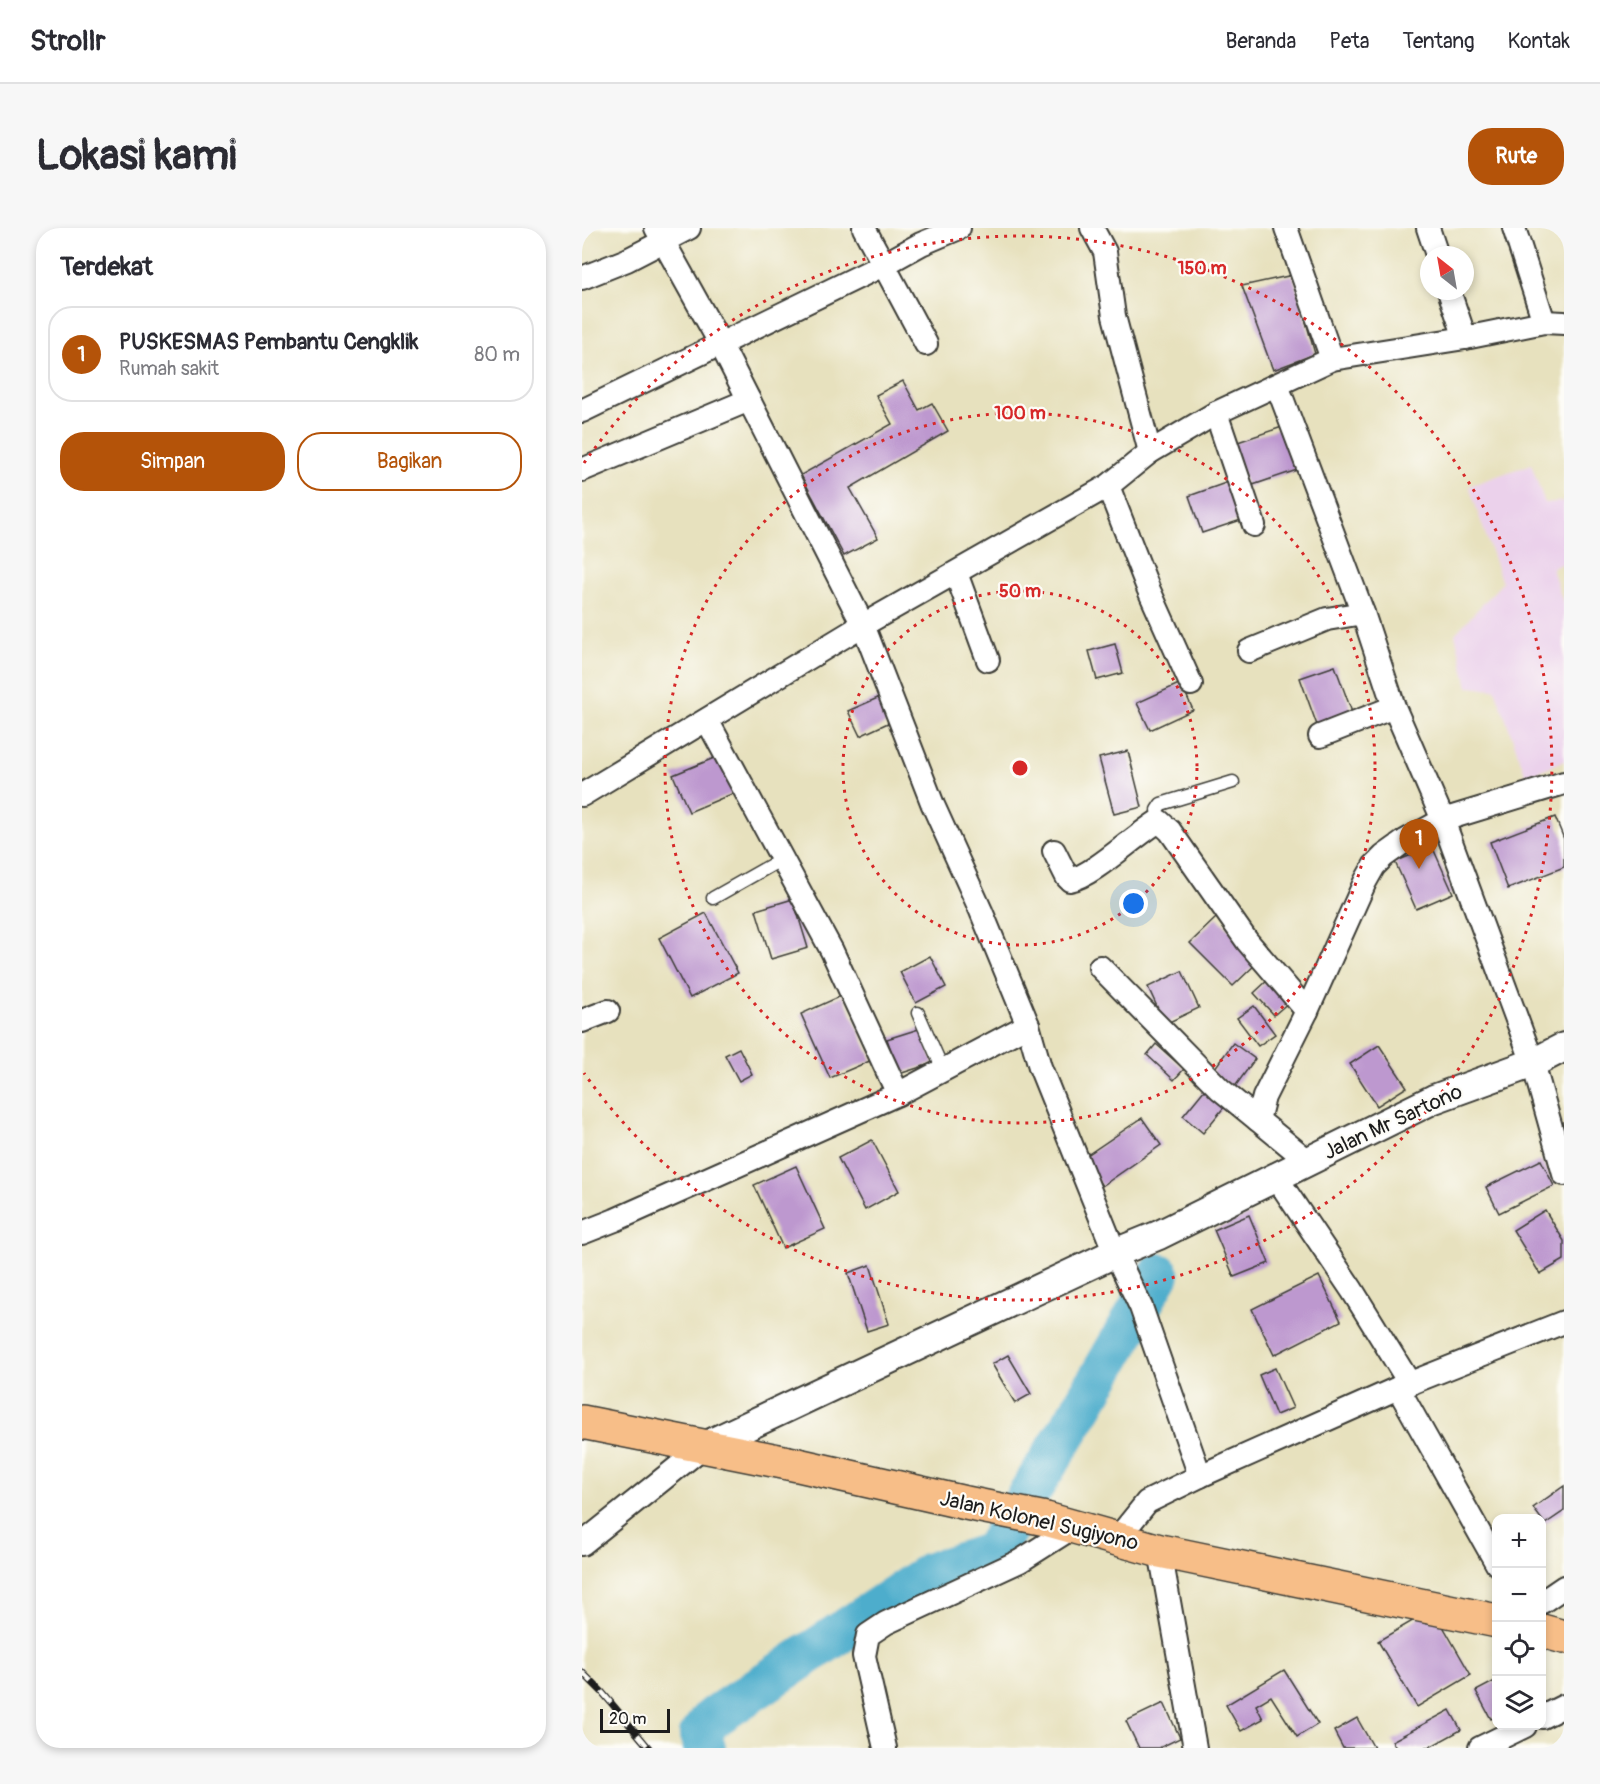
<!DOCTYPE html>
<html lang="id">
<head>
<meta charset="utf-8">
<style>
  body { margin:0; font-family:Pangolin,sans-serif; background:#f7f7f7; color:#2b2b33 }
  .controls { position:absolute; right:18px; bottom:18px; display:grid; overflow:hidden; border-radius:12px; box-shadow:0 3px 9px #0003 }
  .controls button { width:54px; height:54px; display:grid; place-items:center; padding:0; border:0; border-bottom:2px solid #e1e1e2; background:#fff; color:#2b2b33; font:30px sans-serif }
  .compass { position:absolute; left:838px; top:18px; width:54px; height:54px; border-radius:50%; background:#fff; box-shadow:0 3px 9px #0003; rotate:329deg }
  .scale { position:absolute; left:18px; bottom:15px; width:70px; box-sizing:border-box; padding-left:6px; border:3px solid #1c1c1c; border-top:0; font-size:16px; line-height:21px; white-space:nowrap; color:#1c1c1c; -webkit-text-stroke:4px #fdfcf7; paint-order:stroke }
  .you { position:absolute; left:552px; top:676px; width:21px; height:21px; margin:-15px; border:4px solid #fff; border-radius:50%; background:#1a73e8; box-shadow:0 0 0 9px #1a73e833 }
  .badge { display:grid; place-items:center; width:39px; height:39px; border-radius:50%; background:#b45309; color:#fff; font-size:20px; font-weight:700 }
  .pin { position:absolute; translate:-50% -50px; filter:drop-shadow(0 2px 3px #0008) }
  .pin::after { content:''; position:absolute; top:32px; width:21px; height:18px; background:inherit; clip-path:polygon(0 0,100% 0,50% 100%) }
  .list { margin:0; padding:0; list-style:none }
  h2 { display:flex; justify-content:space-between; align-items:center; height:78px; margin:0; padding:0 24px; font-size:26px }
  h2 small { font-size:20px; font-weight:400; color:#7c7c81 }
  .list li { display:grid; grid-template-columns:39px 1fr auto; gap:18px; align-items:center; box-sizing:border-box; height:96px; margin:0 12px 12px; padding:0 12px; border:2px solid #e1e1e2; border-radius:24px }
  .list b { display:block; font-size:22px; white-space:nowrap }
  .list p { margin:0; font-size:20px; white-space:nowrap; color:#7c7c81 }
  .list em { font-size:20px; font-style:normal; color:#7c7c81 }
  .actions { display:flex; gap:12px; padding:18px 24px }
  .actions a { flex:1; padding:14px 0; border:2px solid #b45309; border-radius:24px; text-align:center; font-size:21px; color:#b45309 }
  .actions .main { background:#b45309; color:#fff }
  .icon { flex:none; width:33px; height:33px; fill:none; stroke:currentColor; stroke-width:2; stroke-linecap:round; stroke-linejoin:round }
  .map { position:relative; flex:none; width:982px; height:1520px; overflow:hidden; border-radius:24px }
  header { display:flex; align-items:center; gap:36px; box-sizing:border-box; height:84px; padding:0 30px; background:#fff; border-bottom:2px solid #e1e1e2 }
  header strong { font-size:28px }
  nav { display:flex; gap:33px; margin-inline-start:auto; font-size:21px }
  .intro { display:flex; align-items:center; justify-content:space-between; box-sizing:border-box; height:144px; padding:0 36px }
  h1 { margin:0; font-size:42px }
  .button { padding:15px 27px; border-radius:24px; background:#b45309; color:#fff; font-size:21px; font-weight:700 }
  main { display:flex; gap:36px; padding:0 36px }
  aside { flex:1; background:#fff; border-radius:24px; box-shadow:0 3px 9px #0003 }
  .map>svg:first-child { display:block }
  .built { fill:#ebd1eb }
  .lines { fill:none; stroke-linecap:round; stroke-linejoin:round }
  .river { stroke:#4dadcc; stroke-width:42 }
  .building { fill:#bd98cf }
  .service-casing { stroke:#3a3a34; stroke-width:15 }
  .minor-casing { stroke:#3a3a34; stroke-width:26 }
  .tertiary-casing { stroke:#3a3a34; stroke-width:32 }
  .primary-casing { stroke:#3a3a34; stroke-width:36 }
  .service { stroke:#fff; stroke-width:12 }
  .minor { stroke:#fff; stroke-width:22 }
  .tertiary { stroke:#fff; stroke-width:28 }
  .primary { stroke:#f7be88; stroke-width:33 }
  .rail-casing { stroke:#1c1c1c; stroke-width:7 }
  .rail { stroke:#fdfcf7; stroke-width:4.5; stroke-dasharray:14; stroke-linecap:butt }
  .ring { fill:none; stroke:#d62828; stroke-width:3; stroke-dasharray:3 6 }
  .labels { text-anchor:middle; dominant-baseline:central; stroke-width:4.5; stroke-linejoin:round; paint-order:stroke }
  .street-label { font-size:21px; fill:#1c1c1c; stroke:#fdfcf7 }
  .centre { fill:#d62828; stroke:#fdfcf7; stroke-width:3 }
  .ring-label { font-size:18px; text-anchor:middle; font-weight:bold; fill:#d62828; stroke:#fdfcf7; stroke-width:4.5; stroke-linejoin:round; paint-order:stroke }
</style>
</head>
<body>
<header>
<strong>Strollr</strong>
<nav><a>Beranda</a><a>Peta</a><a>Tentang</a><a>Kontak</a></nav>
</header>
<div class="intro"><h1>Lokasi kami</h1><a class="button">Rute</a></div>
<main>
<aside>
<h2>Terdekat<small></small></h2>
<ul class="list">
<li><span class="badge">1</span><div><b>PUSKESMAS Pembantu Cengklik</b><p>Rumah sakit</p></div><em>80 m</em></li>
</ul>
<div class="actions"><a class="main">Simpan</a><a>Bagikan</a></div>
</aside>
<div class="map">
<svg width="982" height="1520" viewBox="0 0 982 1520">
  <rect width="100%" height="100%" fill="#fdfcf7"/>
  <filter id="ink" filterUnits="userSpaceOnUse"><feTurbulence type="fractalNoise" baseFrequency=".0167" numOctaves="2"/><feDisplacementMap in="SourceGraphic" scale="12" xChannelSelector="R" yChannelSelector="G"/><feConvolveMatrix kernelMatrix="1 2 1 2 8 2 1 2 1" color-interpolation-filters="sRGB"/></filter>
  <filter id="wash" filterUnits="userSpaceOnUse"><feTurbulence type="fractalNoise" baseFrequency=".008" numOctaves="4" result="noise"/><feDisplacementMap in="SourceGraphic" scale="24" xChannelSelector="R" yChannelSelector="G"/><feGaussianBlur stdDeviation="1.35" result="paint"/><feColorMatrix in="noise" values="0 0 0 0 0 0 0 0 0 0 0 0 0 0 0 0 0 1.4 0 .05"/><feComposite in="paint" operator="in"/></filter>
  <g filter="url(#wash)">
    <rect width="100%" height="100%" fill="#e7e1be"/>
    <path class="built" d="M949,236L963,275L982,273V335L970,340L982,378V533L944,548L913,461L886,459L873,406L920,355L887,258Z"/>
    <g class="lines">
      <path class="river" d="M123,1520L118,1507L129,1491L348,1345L410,1325L498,1183L577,1046"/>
    </g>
    <g id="blocks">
      <g class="building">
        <path d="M711,47L733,126L691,142L660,58Z"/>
        <path d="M321,153L337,182L350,175L366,203L268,260L296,310L262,328L219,247L310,196L294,167Z"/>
        <path d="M703,198L718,241L665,259L650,216Z"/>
        <path d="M652,252L665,290L620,305L607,268Z"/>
        <path d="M533,416L541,445L515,452L507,423Z"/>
        <path d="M753,438L771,487L736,500L718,450Z"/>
        <path d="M599,455L611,482L568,502L555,475Z"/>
        <path d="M298,469L308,494L278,508L266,483Z"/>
        <path d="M546,523L560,579L532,586L517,530Z"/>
        <path d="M137,528L152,565L107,584L91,547Z"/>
        <path d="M973,589L982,611V639L926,661L908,614Z"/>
        <path d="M850,618L871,665L834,681L813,634Z"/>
        <path d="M211,671L226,720L189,731L174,682Z"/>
        <path d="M124,685L156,745L108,770L77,710Z"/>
        <path d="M635,689L677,733L651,758L608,715Z"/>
        <path d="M348,728L364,759L334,775L318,744Z"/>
        <path d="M600,743L617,780L583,796L566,759Z"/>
        <path d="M687,751L708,773L692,787L672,765Z"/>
        <path d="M261,767L290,832L248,850L219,786Z"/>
        <path d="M672,778L693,806L676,818L655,790Z"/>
        <path d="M340,800L351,835L317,846L305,811Z"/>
        <path d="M651,815L673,831L652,860L630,844Z"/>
        <path d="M574,816L602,841L592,852L565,827Z"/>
        <path d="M797,817L825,859L795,878L768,836Z"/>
        <path d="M157,820L170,846L157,853L143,827Z"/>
        <path d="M623,861L643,878L621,905L601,888Z"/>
        <path d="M560,890L579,917L520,958L501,930Z"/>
        <path d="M290,912L317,963L283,982L256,930Z"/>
        <path d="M959,932L972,958L917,985L904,959Z"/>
        <path d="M214,938L243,1001L201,1020L172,957Z"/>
        <path d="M963,982L982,1013V1032L958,1046L931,1002Z"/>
        <path d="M667,987L687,1035L652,1049L632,1002Z"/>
        <path d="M288,1037L307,1096L285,1103L266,1045Z"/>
        <path d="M737,1048L759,1093L692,1127L670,1081Z"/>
        <path d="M426,1127L449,1166L433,1175L410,1136Z"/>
        <path d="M693,1140L711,1180L694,1187L677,1147Z"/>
        <path d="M982,1258V1283L963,1296L951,1280Z"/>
        <path d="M851,1381L889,1447L835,1479L796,1413Z"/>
        <path d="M702,1442L736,1496L715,1509L689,1468L674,1477L681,1491L659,1503L644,1477Z"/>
        <path d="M915,1452V1488L909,1491L894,1463Z"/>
        <path d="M582,1475L598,1510L577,1520H557L544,1493Z"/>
        <path d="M868,1482L879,1502L846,1520H814L810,1513Z"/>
        <path d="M775,1490L792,1520H761L752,1503Z"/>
      </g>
    </g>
  </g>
  <g filter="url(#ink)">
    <use href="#blocks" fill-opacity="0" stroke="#3a3a34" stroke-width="1.5"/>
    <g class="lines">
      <defs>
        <g id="service">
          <path d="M577,593L575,582L579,576L651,554"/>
          <path d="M131,670L200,631"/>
          <path d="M336,785L361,842"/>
        </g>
        <g id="minor">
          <path d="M74,0L138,115L281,397L351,577L399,683L446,797L458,839L533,1025L559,1079L618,1248"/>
          <path d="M282,0L344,116"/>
          <path d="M510,0L523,24L532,88L568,224"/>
          <path d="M704,0L750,131"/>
          <path d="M846,0L855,27"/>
          <path d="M932,0L962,94"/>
          <path d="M0,50L45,32L107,0"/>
          <path d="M867,63L883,110"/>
          <path d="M695,157L781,385L812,479L861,592L951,835L982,946"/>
          <path d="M0,183L301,37L339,16L377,0"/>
          <path d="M634,185L672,297"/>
          <path d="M0,242L167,172"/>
          <path d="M526,258L566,360L609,456"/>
          <path d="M374,345L406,432"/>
          <path d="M667,423L745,391L781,385"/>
          <path d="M125,492L250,723L316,866"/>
          <path d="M738,508L812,479"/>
          <path d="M0,567L281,397L526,258L568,224L634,185L750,131L883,110L962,94L982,95"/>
          <path d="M472,623L485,649L488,652C511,648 553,607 577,593L588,603L665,713L725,783"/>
          <path d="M518,739L638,861L676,892"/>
          <path d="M0,793L26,783"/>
          <path d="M726,933L676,892L682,869L725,783L783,654L792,638L802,628L823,613L861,592L982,555"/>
          <path d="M694,949L770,1062L828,1156"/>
          <path d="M0,1005L33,992L316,866L446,797"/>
          <path d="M816,1160L915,1336"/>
          <path d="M536,1310L565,1274L618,1248L816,1160L982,1094"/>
          <path d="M0,1316L121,1219"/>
          <path d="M578,1323L613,1520"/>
          <path d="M960,1374L982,1359"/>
          <path d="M960,1489L982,1478"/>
          <path d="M303,1520L282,1428L286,1407L304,1395L438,1333L490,1300"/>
          <path d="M898,1520L943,1498"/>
        </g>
        <path id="tertiary" d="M121,1219L533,1025L577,1007L852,871L951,835L982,819"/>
        <g id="primary">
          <path d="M0,1194L216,1237L384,1275L464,1291L578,1323L915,1393"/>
          <path d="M960,1403L982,1409"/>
        </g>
      </defs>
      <use href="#service" class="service-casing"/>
      <use href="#minor" class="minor-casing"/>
      <use href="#tertiary" class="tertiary-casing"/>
      <use href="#primary" class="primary-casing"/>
      <use href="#service" class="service"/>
      <use href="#minor" class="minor"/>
      <use href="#tertiary" class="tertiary"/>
      <use href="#primary" class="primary"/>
      <defs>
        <path id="rail" d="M0,1444L20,1464L67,1520"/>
      </defs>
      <use href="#rail" class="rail-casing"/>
      <use href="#rail" class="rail"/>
    </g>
  </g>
  <g class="ring">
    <circle cx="438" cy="540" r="177"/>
    <circle cx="438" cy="540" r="355"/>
    <path d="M2 235A532 532 0 1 1 2 845"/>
  </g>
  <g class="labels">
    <g class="street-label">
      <text transform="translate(811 894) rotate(-25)">Jalan Mr Sartono</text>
      <text transform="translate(457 1293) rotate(13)">Jalan Kolonel Sugiyono</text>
    </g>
  </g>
  <circle cx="438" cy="540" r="9" class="centre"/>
  <g class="ring-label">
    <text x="620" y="46">150 m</text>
    <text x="438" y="191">100 m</text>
    <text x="438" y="369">50 m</text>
  </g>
</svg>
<div class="controls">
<button>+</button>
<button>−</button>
<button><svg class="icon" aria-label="locate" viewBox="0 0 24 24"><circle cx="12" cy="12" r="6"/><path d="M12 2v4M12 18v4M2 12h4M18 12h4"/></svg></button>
<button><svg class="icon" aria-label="layers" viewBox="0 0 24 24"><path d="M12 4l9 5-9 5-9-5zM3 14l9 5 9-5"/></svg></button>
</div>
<svg class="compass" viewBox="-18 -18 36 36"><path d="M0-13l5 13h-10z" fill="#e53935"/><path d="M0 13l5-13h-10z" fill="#7c7c81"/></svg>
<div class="scale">20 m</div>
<div class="you"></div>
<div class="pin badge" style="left:837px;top:641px">1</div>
</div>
</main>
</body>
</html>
